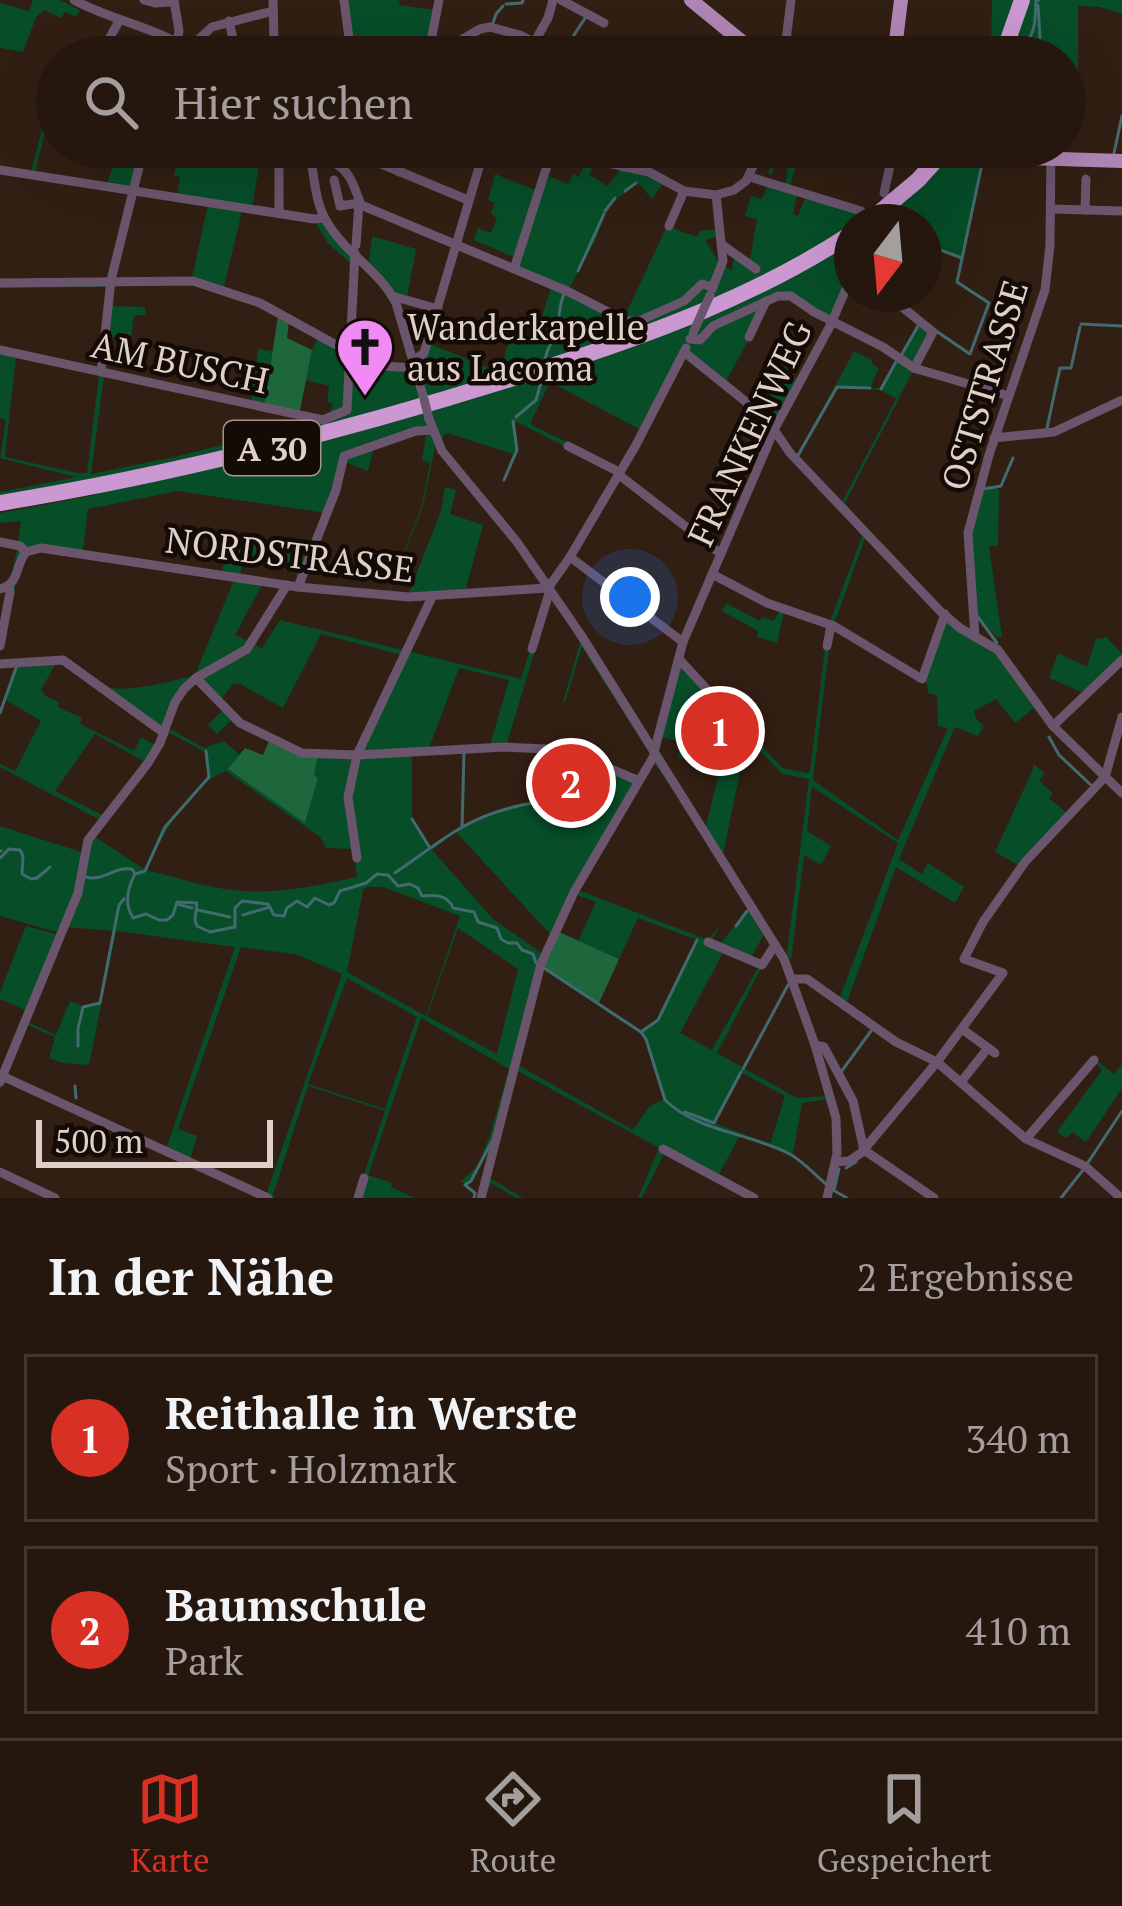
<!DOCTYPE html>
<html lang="de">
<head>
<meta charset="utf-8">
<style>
  body { margin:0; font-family:"PT Serif",serif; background:#2e2017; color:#f1f3f6 }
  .compass { position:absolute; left:834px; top:204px; width:108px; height:108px; border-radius:50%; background:#26170e; box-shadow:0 12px 48px #0002; rotate:196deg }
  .scale { position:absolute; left:36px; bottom:30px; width:237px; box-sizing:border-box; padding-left:12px; border:6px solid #dfd1c9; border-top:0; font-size:33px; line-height:42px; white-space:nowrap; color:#dfd1c9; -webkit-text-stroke:9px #140b06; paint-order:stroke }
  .you { position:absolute; left:630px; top:597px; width:42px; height:42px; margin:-30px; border:9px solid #fff; border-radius:50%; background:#1a73e8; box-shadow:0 0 0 18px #1a73e833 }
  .badge { display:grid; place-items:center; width:78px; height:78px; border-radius:50%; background:#d93025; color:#fff; font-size:39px; font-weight:700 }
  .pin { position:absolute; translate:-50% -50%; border:6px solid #fff; box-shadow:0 3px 12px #0006 }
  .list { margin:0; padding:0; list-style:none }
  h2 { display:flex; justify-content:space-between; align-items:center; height:156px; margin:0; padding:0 48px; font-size:51px }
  h2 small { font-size:39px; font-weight:400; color:#a49f9e }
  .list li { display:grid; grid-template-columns:78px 1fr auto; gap:36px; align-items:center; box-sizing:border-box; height:168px; margin:0 24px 24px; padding:0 24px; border:3px solid #42362e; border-radius:0px }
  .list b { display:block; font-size:45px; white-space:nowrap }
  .list p { margin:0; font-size:39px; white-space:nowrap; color:#a49f9e }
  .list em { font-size:39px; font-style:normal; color:#a49f9e }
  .icon { flex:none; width:66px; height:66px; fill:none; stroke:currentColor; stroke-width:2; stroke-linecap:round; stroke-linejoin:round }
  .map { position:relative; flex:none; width:1122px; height:1198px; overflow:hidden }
  .search { position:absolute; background:#26170e; box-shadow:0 12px 48px #0002; left:36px; right:36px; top:36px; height:132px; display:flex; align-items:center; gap:30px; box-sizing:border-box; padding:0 42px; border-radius:66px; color:#a49f9e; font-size:45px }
  .sheet { height:540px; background:#26170e }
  nav { display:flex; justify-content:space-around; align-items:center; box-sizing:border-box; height:168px; border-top:3px solid #42362e; background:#26170e; font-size:33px; color:#a49f9e }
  nav a { display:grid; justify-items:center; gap:6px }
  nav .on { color:#d93025 }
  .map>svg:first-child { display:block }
  .green { fill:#064d28; fill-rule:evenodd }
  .forest { fill:#1e673d }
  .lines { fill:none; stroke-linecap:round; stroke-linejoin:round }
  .stream { stroke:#436a6f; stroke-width:3 }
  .minor { stroke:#6a556d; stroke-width:9 }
  .major { stroke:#af85b5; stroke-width:14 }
  .highway { stroke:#cb98d2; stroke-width:16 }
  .minor-bridge { stroke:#6a556d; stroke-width:9 }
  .labels { text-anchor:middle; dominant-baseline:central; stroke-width:9; stroke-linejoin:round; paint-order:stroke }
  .shield { fill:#140b06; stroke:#a2968e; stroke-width:3 }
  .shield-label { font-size:33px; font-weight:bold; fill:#dfd1c9 }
  .poi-label { font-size:36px; fill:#dfd1c9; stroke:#140b06; text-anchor:start }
  .street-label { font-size:36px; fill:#dfd1c9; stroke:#140b06 }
</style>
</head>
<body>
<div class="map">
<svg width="1122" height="1198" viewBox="0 0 1122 1198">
  <rect width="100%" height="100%" fill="#321f13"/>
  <g class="green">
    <path d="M33,0H60L80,10L76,17L65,12L61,18L44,10L36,17L23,52L0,48V3L29,11Z"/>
    <path d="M339,0H399L400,5L434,10L429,53L442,57H411L375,52L364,54H380L381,57H351Z"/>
    <path d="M992,0H1122V14L1100,7L1078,6V100L1065,98V57H967V53L991,52Z"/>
    <path d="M57,82L35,173L107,184L119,147H143L132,188L177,196L180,177L174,176L180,147L223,148L224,153L241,147H279L276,161L260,159L252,208L316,218L325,212L343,239L369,262L372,236L416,249L407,298L397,297L415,356L418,357L423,353L454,242L514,266L516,258L474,240L478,228L491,233L497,218L491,214L495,203L488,200L495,174L538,191L550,154L552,155L546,175L568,184L573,174L579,177L588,157L595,161L589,175L608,186L621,168L648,174L664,182L652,199L638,183L609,205L595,241L569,289L624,318L667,226L697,237L700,231L717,229L718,237L705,240L720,264L732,270L735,250L750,260L757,219L745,216L751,196L762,199L769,182L785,185L788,166L776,162L771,175L768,174L776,147H784L783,155L797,162L790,187L798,190L793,214L798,216L807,193L869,212L878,208L938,147L986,148L958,281L990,302L970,356L935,332L917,365L919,368L961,380L960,384L912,373L845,503L868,531L945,613L975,635V640L996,652L1035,707L1015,723L996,699L974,711L976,719L984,726L978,736L955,727L899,859L922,874L928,863L964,887L955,903L896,867L847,1002L840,997L898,843L812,787L807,831L831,846L821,865L804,855L791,961L787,953L809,779L782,774L747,737L723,855L734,872L729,879L678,798L684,794L706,826L732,719L712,700L710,708L715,709L704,751L693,749L692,744L687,760L678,758L680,742L658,736L678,656L682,657L782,768L807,773L810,771L826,640L830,642L813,780L898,840L948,728L938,726L937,695L928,693L927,683L834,628L784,611L777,643L757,637L758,631L722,611L726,603L760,621L762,617L774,621L780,609L767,604L768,601L830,621L863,534C841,496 800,472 775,435L716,571L754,594L752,597L713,578L686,641H679L582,568L584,565L683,638L716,554L632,488L634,485L720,550L771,430L765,420L687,357L622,473L615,472L517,422L514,425L518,450L504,482L503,480L513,454L447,433L436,443L423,506L389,592L408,595L441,511L445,487L456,490L450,514L483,525L465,592L409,595L413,599L370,596L372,591L388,592L422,505L430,463L422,460L426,435L413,434L374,447L368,471L340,460L337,480L325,513L178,491L88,509L83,550L85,553L222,573L228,533L309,551L300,575L285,571L287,564L273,560L271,563L242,562L240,576L236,575L235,579L263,583L235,635L262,648L280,620L521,679L548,592L497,520L502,516L550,581L561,567L564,570L552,588L676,781L670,785L655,764H652L578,890L708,940L721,924L711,941L719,945L748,909L764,934L751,958L764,963L717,1053L797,1098L827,1096L828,1099L802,1103L793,1154L826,1185L792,1156L740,1135L718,1176L757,1198H750L665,1152L642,1198H638L659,1148L518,1071L490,1178L523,1198H516L491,1183L485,1198H479L493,1143L471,1182L466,1185L461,1181L477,1167L489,1138L509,1069L421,1018L368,1175L392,1183L391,1187L415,1198H356L385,1111L308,1086L273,1195L275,1198H254L253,1194L6,1082L0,1089C0,1065 16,1035 27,1011L0,999V992L26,926L56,934L57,932L0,916V826L81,852L88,834L100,820L0,767V764L15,771L41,721L6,700L16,666L22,664L23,660L63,656C75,666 90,680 104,686C125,694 173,681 195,675L234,580L36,550L27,554L22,561L5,628L1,627L8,592H0V587L10,581L17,550L0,544V540L18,542L21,521L0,523V513L95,495L91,482L0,499V492L76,477L0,458L6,420L0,418V349L99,369L109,287L0,288V282L108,279L111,275L129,192L0,172V168L31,172L46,113ZM133,192L208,205L192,278L115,277ZM242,211L315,222L328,243L351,264L347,347L261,300L224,287ZM852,222H924V245L933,249L924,271L935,249L961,258L956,283L988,304L970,353L908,308L914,294L906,307L888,294H883L919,321L901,355L836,321L852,280ZM457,248L551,287L535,340L526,344L510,338L502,364L489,368L430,344ZM361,263C390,293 405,325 409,366L354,362L351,360L357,264ZM188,282L241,297L318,338L312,350L306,380L329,386L327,402L333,404L330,414L316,418L265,407L272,351L258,349L251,404L105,372L107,336L131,339L134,315H145V307L111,306L113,286ZM783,293C799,296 802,306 811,313C837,333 871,339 896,359L881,388H870L879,368L871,363L872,360L854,351L797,456L778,429L806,373L804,371L799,380L785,373L800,345L789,339L754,405L726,381L764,312L766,300ZM16,357L99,375L87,473H78L5,457ZM104,376L316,421V422L174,457L91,474ZM550,382L641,430L619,468L532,425L531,422ZM837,387L881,390L896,399L842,502L798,457ZM866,536L941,614L920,676L834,624ZM551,597L580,643L563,702H565L582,647L650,754L638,777L569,748L507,743ZM321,634L402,655L355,752H306L270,736V739L298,753L318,755L313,776L318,779L305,822L228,769L241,756L224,741L204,748L167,727L175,702L197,681L225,708L208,725L217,734L234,718L221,700L233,684H240L283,708ZM57,661L65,663L160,735L155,745L141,737L134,751L80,724L82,718L58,707L59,702L46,696L41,690ZM459,668L509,680L490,745L429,748ZM168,732L205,752L208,776L162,829L144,869L94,836L144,776ZM95,734L145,762L105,815H102L55,791ZM503,749L553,751L537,804L510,808L464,825L465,750ZM464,750L462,826L431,848L412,819V753ZM226,771L320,837L326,848L353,849L357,877C315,886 275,895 232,890C204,887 175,877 147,870C163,834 187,786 226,771ZM456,832L551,935L543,954L493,919L432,850ZM368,887H383L460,916L426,1016L347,972L363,890ZM577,895L596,902L578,941L619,959L638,918L697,940L657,1020L641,1031L544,967ZM67,927L113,931L100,1001L83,1006L70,1001L56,1035L28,1022ZM458,928L518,969L497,1054L427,1016ZM116,931L235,947L166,1149L49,1095L7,1073L19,1040L28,1025L55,1037L49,1058L62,1063L89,1065ZM241,947L295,954L342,974L266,1195L190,1160L197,1136L178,1129ZM724,951L759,966L712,1050L680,1033ZM543,969L640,1033L645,1039L664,1099L649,1107L633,1130L518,1065ZM347,978L417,1017L385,1109L308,1084ZM742,1073L785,1096L770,1144L715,1123Z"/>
    <path d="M982,486L999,489L998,546H989L1002,637H997L975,614L968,533Z"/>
    <path d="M1105,636L1122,654V659L1084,693L1049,678L1058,653L1087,667L1096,638L1103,639Z"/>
    <path d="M1033,764L1045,773L1039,781L1053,793L1049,798L1067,813L1020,866L995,852L1033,769Z"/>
    <path d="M1097,1061L1114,1074L1122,1064V1088L1086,1142L1072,1132L1067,1138L1057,1132L1102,1070L1095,1063Z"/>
  </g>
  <g class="forest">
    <path d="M278,316L289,322L287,338L312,350L299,415L264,407Z"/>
    <path d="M270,739L318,755L314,775L318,778L305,823L228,769L245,748L263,755Z"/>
    <path d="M559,932L619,959L599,1003L543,967Z"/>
  </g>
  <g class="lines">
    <g class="stream">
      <path d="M506,4L522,3L523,0"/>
      <path d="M1038,5L1041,57"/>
      <path d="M493,23L496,14L503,6"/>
      <path d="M563,52L587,15"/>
      <path d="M1021,57C1024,46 1033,35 1034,26C1035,23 1036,4 1036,0H1039"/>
      <path d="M1114,153L1122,116"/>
      <path d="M650,167L655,147"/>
      <path d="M625,191L636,183"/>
      <path d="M605,211L615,198"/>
      <path d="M924,244L962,258"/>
      <path d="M924,270L933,250"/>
      <path d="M578,271L604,214"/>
      <path d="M908,305L913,294"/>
      <path d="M1081,324L1122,326"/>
      <path d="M936,331L970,354L989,303L957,282L985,150"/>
      <path d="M902,354L918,326"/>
      <path d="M545,360C547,348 552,343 556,332C560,320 558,307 564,294"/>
      <path d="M881,389L897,360"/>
      <path d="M516,417L536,400L543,375"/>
      <path d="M1047,428L1060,368H1071L1080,327"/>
      <path d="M797,457L837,387L870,388"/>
      <path d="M504,480L517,450L513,421"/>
      <path d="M983,489L1001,486L1013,458"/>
      <path d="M978,617L997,643"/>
      <path d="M0,713L16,668"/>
      <path d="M1049,737L1059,755L1091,785"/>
      <path d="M412,819L430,848"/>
      <path d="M462,826L464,753"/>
      <path d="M0,851H1"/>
      <path d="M0,858L9,849L20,850L23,856L22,874L31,879L37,878L50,867"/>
      <path d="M395,873C417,858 437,842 459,829C494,808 549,795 589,802"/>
      <path d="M135,874L145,871L165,827L209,777L206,751"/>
      <path d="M86,877C103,882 115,866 132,869L135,874C127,889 124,904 133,918L146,914L159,920H167L173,915L177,902L197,903L195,920L197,926L210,932L235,927V908L242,901L268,904L274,915L284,916L287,908L297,901L307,907L315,898L329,905L334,903L340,891L366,883L377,874L388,875L398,886L410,884L418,888L422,896C434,895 448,894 453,908L474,912L478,922L497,928L501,939L508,943H517L522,950L533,954L536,963"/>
      <path d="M177,904L192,908"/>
      <path d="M198,910L230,917"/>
      <path d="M243,915L270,907"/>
      <path d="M736,926L747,911"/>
      <path d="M544,968L641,1032L646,1039L665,1100C697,1131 748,1133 788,1153C802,1160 814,1174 826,1184"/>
      <path d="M78,1029L83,1007L100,1003L119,905L124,899"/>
      <path d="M641,1032L658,1020L697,940"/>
      <path d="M78,1046V1031"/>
      <path d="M743,1069L788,985"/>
      <path d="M841,1072L871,1031"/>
      <path d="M75,1086L76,1098"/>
      <path d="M685,1112L714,1123L741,1072"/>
      <path d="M1087,1164L1122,1111"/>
      <path d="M846,1168L856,1162"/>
      <path d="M833,1190L847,1198"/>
      <path d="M834,1190L839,1169"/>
      <path d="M474,1198L475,1193L465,1185L471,1181L492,1141"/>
      <path d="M1061,1198L1083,1170"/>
    </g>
    <g class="minor">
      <path d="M74,0C114,22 166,29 198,57"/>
      <path d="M144,0L155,3L174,2"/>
      <path d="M174,0L179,31L177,41"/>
      <path d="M273,0L274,41L279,57"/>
      <path d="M344,0L351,54"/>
      <path d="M561,0L604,23"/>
      <path d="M229,21L236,52L244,56"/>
      <path d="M189,48L212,27L273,11"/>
      <path d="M429,51L451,46L480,29L490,27L520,35L561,56"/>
      <path d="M429,51L439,0"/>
      <path d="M99,57L119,21"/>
      <path d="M335,57L373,48L431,57"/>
      <path d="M526,57L548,18L553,0"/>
      <path d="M784,57L791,0"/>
      <path d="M898,57L962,55"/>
      <path d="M308,147C315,172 313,199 327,222C345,253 379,270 396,303L424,399"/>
      <path d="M577,147L603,162L649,172L684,191L716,195L734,190L746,181L762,147"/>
      <path d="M311,156C347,162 350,175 361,205L567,291L626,321H639L684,301L702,284L713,287"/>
      <path d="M279,157V213"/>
      <path d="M379,163L468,200"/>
      <path d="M340,165L344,147"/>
      <path d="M624,167L632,147"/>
      <path d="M0,170L314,219L324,218"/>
      <path d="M399,172L404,147"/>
      <path d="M750,177L861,211"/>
      <path d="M334,180L340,206L359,203L356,245"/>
      <path d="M884,193L894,147"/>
      <path d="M1052,209L1122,211"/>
      <path d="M1085,210L1086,179"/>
      <path d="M669,226L684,191"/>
      <path d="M721,244L756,269"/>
      <path d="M514,269L553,147"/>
      <path d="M0,283L193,281L260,303L349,352"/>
      <path d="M712,289L723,261L716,195"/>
      <path d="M886,294L933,332L914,368"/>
      <path d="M392,296L438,309"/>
      <path d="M749,337L766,301"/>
      <path d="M690,339L700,340L713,326L778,296H791L814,312L883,347L914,368L1009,396"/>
      <path d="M0,350L323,420L347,410L355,253"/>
      <path d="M684,352L766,418L790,453L941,612L960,628L998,650L1053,726L1122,793"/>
      <path d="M413,361L424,353L485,147"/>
      <path d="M349,364L415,368"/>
      <path d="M101,372L111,280L144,147"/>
      <path d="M429,419L442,451L517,542L581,635L784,959L815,1045L836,1118L837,1153L827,1198"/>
      <path d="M994,438L1054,432L1122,400"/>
      <path d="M568,446L619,472"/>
      <path d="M618,474L721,554"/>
      <path d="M0,542L20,546L26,552L41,548L298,587L409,597L548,588"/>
      <path d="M570,557L683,642"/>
      <path d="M712,574L767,603L834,626L922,679L945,614"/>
      <path d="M298,587L336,490L344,456L416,431L433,430"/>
      <path d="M548,588L570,557L636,445L686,348"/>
      <path d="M0,589C20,584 15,565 26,552"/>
      <path d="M975,637L968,533L989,455L1045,290L1050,245L1051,147"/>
      <path d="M0,646L10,592L9,586"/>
      <path d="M827,646L831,625"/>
      <path d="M532,649L550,590"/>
      <path d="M679,659L737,722"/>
      <path d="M0,664L63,660L164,733"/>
      <path d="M196,678L240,723L302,753L357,755L505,747L567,750L639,781"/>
      <path d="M1053,726L1122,660"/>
      <path d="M654,752L683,642L775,428L830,326L852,275"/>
      <path d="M357,858L348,797L357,755L432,597"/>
      <path d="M708,942L762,965L775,945"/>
      <path d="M792,979H807L896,1042L937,1062L1026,1139L1085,1166L1121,1198"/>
      <path d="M962,1029L995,1053"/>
      <path d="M815,1045L824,1047L853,1101L864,1150"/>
      <path d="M0,1075L268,1198"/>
      <path d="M0,1082L78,893L88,840L148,763L160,743L175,702L184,689L196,678L247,649L287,585"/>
      <path d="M961,1082L988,1048"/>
      <path d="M1026,1139L1094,1060"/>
      <path d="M663,1149L754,1198"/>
      <path d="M864,1150L934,1198"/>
      <path d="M836,1162L849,1161L861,1153L937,1062L1003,973L964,959L983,922L1025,862L1105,777L1122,717"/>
      <path d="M0,1172L55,1198"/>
      <path d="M358,1198L364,1178"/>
      <path d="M481,1198L541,964L574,892L655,754"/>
    </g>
    <g class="major">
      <path d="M691,0L746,45L766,57"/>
      <path d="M894,57L901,0"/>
      <path d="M991,147L1028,158L1122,161"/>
    </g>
    <g class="highway">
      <path d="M1002,57L1022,0"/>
      <path d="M868,222L918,180L948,147"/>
      <path d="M0,503C185,473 364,426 542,369C649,335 758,295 852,233"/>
    </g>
    <g class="minor-bridge">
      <path d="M693,333L710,295"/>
      <path d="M424,399L429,419"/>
    </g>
  </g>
  <defs>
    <symbol id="church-pin" viewBox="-11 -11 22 30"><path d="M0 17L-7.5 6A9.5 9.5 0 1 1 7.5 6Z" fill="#f08bf6" stroke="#140b06"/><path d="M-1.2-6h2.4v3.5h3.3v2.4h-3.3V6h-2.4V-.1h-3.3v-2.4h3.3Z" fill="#111"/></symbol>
  </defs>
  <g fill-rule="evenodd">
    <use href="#church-pin" x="332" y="314" width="66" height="90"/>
  </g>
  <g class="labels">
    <rect class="shield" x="224" y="421" width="96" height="54" rx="9"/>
    <g class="shield-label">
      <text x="272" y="448">A 30</text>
    </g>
    <g class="poi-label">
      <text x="407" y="326">Wanderkapelle<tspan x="407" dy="41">aus Lacoma</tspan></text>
    </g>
    <g class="street-label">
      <text transform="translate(180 362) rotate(12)">AM BUSCH</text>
      <text transform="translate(984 385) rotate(-73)">OSTSTRASSE</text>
      <text transform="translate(749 433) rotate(-65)">FRANKENWEG</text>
      <text transform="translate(290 554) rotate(7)">NORDSTRASSE</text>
    </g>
  </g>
</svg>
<svg class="compass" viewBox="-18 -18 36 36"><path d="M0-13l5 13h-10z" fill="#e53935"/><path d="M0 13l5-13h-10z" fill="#a49f9e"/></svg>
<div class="scale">500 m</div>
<div class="you"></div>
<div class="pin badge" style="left:720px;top:731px">1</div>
<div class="pin badge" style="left:571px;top:783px">2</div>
<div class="search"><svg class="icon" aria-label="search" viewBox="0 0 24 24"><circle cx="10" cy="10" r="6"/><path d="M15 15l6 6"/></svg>Hier suchen</div>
</div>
<section class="sheet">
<h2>In der Nähe<small>2 Ergebnisse</small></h2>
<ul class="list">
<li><span class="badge">1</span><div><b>Reithalle in Werste</b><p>Sport · Holzmark</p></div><em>340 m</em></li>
<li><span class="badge">2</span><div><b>Baumschule</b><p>Park</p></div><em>410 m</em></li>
</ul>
</section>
<nav>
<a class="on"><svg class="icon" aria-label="map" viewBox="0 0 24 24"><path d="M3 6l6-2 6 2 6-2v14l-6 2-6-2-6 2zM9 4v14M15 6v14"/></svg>Karte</a>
<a><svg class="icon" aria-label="directions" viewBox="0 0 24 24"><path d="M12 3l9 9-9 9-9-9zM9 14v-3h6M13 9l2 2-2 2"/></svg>Route</a>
<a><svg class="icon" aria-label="saved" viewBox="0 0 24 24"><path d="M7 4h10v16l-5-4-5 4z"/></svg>Gespeichert</a>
</nav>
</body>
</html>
